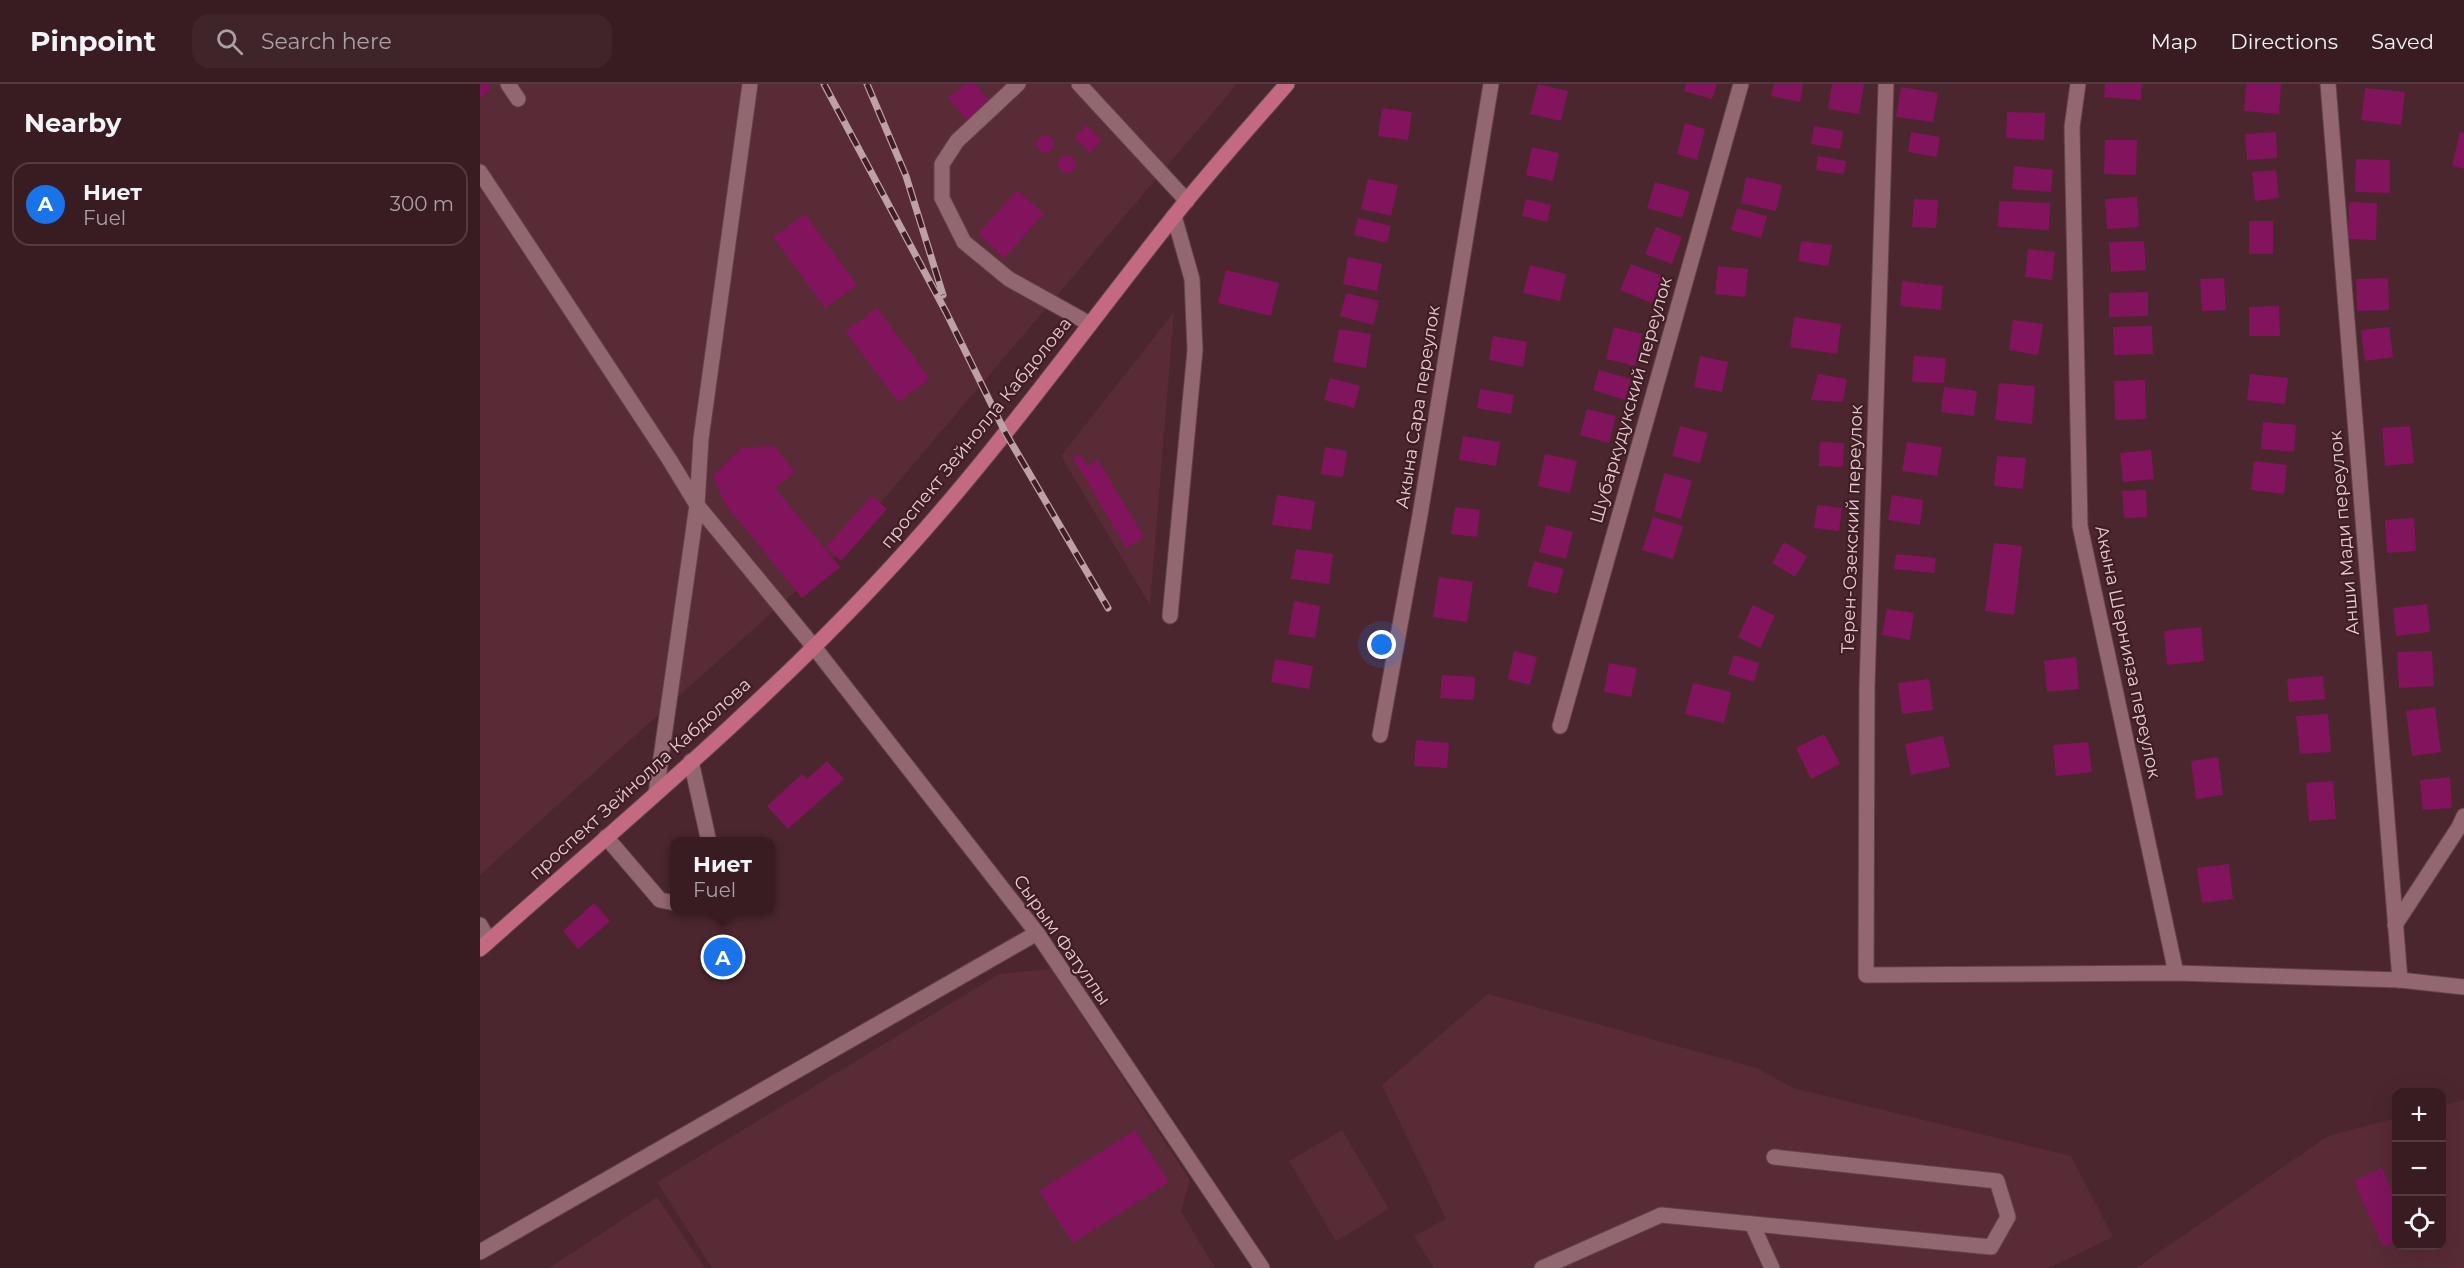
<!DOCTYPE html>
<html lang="en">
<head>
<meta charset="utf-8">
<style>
  body { margin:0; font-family:Montserrat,sans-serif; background:#3f252a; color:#f1f3f6 }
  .controls { position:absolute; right:18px; bottom:18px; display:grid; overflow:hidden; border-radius:12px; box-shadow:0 6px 24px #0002 }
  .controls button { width:54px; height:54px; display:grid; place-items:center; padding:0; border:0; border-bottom:2px solid #523a40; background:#381c22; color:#f1f3f6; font:30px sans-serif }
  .you { position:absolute; left:902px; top:561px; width:21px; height:21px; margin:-15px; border:4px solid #fff; border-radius:50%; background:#1a73e8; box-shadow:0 0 0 9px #1a73e833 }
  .badge { display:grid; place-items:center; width:39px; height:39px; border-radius:50%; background:#1a73e8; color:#fff; font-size:20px; font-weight:700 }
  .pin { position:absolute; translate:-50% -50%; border:3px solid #fff; box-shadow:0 2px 6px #0006 }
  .popup { position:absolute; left:190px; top:753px; width:105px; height:78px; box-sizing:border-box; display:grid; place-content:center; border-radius:12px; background:#381c22; filter:drop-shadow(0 2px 4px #0005); font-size:20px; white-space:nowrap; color:#aba1a5 }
  .popup b { font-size:22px; color:#f1f3f6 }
  .popup::after { content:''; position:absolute; left:50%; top:100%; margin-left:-12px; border:12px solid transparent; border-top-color:#381c22 }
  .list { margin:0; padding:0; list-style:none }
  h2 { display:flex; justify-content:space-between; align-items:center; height:78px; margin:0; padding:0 24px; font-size:26px }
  h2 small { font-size:20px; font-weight:400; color:#aba1a5 }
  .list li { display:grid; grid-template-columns:39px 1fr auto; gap:18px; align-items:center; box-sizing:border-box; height:84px; margin:0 12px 12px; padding:0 12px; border:2px solid #523a40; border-radius:18px }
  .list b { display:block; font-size:22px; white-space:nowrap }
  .list p { margin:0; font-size:20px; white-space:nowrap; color:#aba1a5 }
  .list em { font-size:20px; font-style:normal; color:#aba1a5 }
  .icon { flex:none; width:33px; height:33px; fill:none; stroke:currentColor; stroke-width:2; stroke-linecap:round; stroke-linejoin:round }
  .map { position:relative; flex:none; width:1984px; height:1184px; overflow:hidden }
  header { display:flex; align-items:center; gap:36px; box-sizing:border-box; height:84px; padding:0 30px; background:#381c22; border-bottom:2px solid #523a40 }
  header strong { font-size:28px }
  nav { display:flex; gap:33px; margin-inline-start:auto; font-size:21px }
  .search { width:420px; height:54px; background:#3f252a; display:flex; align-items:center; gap:15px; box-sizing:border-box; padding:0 21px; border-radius:18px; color:#aba1a5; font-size:22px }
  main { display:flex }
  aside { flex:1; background:#381c22 }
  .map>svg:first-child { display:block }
  .built { fill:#582b36 }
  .building { fill:#82145d }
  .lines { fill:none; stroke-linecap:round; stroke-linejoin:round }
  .minor-casing { stroke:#62424a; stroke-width:17 }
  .major-casing { stroke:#62424a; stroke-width:17 }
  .minor { stroke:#926770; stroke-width:15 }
  .major { stroke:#c36a80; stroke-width:15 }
  .rail-casing { stroke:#bda1a7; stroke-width:7 }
  .rail { stroke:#401c25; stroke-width:4.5; stroke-dasharray:14; stroke-linecap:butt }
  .labels { text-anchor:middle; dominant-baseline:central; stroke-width:4.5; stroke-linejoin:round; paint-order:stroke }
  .street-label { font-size:18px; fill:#e5ccd1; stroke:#401c25 }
</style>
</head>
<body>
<header>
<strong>Pinpoint</strong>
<div class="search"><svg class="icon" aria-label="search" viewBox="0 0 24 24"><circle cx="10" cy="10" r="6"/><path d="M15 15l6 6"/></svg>Search here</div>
<nav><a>Map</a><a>Directions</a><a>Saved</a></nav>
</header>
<main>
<aside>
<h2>Nearby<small></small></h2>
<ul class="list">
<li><span class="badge">A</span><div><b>Ниет</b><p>Fuel</p></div><em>300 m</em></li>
</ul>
</aside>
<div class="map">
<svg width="1984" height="1184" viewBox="0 0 1984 1184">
  <rect width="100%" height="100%" fill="#4b262e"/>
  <g class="built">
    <path d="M0,0H757L356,471L0,791Z"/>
    <path d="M694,228L670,521L581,372Z"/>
    <path d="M571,885L710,1096L701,1127L735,1184H232L177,1098L519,890Z"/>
    <path d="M1008,910L1277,984L1313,1004L1591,1072L1633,1153L1569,1184H954L934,1152L966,1135L902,1001Z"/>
    <path d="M1984,1016V1184H1656L1848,1052L1916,1034V1162H1962V1022Z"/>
    <path d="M862,1046L909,1125L856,1157L809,1077Z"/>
    <path d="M177,1113L225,1184H69Z"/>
  </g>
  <g class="building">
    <path d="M0,0H7L11,6L0,14Z"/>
    <path d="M485,0H495L519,28L497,48L468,14Z"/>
    <path d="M1058,0L1088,7L1081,37L1050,30Z"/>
    <path d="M1206,0H1237L1232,15L1204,7Z"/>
    <path d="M1294,0H1323L1320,18L1291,12Z"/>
    <path d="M1352,0H1384L1379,30L1348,25Z"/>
    <path d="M1625,0H1662L1661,16L1624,13Z"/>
    <path d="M1766,0H1801L1799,30L1764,27Z"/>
    <path d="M1421,3L1458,9L1453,38L1416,33Z"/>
    <path d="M1885,4L1925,8L1921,41L1881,36Z"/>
    <path d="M902,24L932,28L928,56L898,52Z"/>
    <path d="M1527,28L1565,29L1564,56L1526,54Z"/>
    <path d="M1205,39L1225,45L1217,76L1197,70Z"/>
    <path d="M606,41L622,56L610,69L594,54Z"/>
    <path d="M1334,42L1363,47L1360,65L1331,60Z"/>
    <path d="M1431,48L1460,53L1457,73L1428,68Z"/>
    <path d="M1796,48L1797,74L1767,76L1765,50Z"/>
    <path d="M1980,48L1984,49V85L1972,81Z"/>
    <circle cx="565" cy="60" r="9"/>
    <path d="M1625,56H1657L1656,91L1624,90Z"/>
    <path d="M1052,63L1079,69L1073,97L1046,91Z"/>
    <circle cx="587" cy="80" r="9"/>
    <path d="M1338,72L1366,77L1364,90L1336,86Z"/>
    <path d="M1876,75L1910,76V109L1875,108Z"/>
    <path d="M1534,82L1573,86L1571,108L1532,105Z"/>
    <path d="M1796,86L1799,114L1775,117L1772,88Z"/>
    <path d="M1266,93L1302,101L1296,127L1261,119Z"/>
    <path d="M888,95L918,101L911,132L881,125Z"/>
    <path d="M1175,98L1210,108L1202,134L1167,124Z"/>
    <path d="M537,106L564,130L524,174L498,150Z"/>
    <path d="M1657,113L1659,143L1627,145L1625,115Z"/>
    <path d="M1046,115L1071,121L1067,138L1042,132Z"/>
    <path d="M1434,115L1458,116L1456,144L1432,143Z"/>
    <path d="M1519,117L1570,119L1569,146L1518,143Z"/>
    <path d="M1869,118L1897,119L1896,156L1868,155Z"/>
    <path d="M1257,124L1287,132L1281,154L1251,146Z"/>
    <path d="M325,130L377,201L345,224L293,153Z"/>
    <path d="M878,134L911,142L907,159L874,151Z"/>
    <rect x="1769" y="137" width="24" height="33"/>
    <path d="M1176,143L1202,153L1192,180L1165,170Z"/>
    <path d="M1321,157L1352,161L1348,182L1318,177Z"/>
    <path d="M1664,157L1666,186L1631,188L1629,158Z"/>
    <path d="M1548,165L1575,168L1572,196L1545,193Z"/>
    <path d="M868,173L902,180L897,207L863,200Z"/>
    <path d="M1151,180L1183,192L1172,219L1140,206Z"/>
    <path d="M1050,181L1086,190L1080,217L1043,209Z"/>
    <path d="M1238,182L1268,185L1265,213L1235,210Z"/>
    <path d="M746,186L799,199L791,232L738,219Z"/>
    <path d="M1744,194L1746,226L1722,227L1720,195Z"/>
    <path d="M1908,194L1909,226L1877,227L1876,195Z"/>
    <path d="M1422,197L1463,202L1461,226L1420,222Z"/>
    <path d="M1668,208V232L1629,233V209Z"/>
    <path d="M866,209L899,217L893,241L860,232Z"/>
    <path d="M1799,222L1800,252H1769V223Z"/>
    <path d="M397,224L450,295L418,318L365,247Z"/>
    <path d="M1314,233L1361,240L1357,270L1310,263Z"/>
    <path d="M1533,236L1563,240L1558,271L1529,266Z"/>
    <path d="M1672,242L1673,270L1634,271L1633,243Z"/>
    <path d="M1134,243L1162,250L1155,282L1126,275Z"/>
    <path d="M1909,243L1913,273L1885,277L1881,246Z"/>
    <path d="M859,245L891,250L886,284L853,278Z"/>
    <path d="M1013,252L1047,258L1043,283L1009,276Z"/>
    <path d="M1220,272L1248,278L1242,308L1214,303Z"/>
    <path d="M1434,272L1466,274L1464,299L1432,298Z"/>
    <path d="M1119,286L1151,295L1145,316L1113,306Z"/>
    <path d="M1338,290L1367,295L1363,318L1331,316Z"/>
    <path d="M1770,290L1808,294L1805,320L1767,316Z"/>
    <path d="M850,294L880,302L874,324L844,316Z"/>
    <path d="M1665,296L1666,335L1635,336L1634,297Z"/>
    <path d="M1519,299L1555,302L1552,340L1515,336Z"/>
    <path d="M1464,303L1497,307L1494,332L1461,328Z"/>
    <path d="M1000,305L1034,311L1031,330L997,324Z"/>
    <path d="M1107,325L1136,332L1129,359L1100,351Z"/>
    <path d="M1783,338L1816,341L1814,368L1781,365Z"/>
    <path d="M1200,342L1228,349L1220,379L1192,372Z"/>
    <path d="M1930,342L1934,379L1905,382L1902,344Z"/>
    <path d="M983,352L1020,358L1016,382L979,376Z"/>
    <path d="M1340,358L1364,359L1363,383L1339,382Z"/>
    <path d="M1427,358L1462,363L1457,392L1422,387Z"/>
    <path d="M294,362L315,388L295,404L360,483L322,514L245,420L233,392L261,364Z"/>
    <path d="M845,363L867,367L863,393L841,390Z"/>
    <path d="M1671,366L1674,395L1643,398L1640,369Z"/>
    <path d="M600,370L607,382L618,376L664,453L646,464L593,374Z"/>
    <path d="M1065,370L1097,377L1090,409L1058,402Z"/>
    <path d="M1517,372L1546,374L1543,405L1514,402Z"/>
    <path d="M1774,377L1807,381L1804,410L1771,406Z"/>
    <path d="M1184,389L1212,397L1201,435L1174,427Z"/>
    <path d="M1666,406L1667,433L1644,434L1642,407Z"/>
    <path d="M797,411L835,417L831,446L792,441Z"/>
    <path d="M1412,411L1443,416L1440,441L1408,436Z"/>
    <path d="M392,412L407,425L361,477L346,463Z"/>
    <path d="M1337,421L1362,424L1359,447L1334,444Z"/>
    <path d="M975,423L1000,426L997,453L971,450Z"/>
    <path d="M1173,433L1203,442L1193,475L1162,466Z"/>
    <path d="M1934,434L1936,467L1907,469L1905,436Z"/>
    <path d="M1066,441L1093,448L1086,475L1059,468Z"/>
    <path d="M1304,458L1327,472L1315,493L1292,479Z"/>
    <path d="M1514,459L1542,462L1534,531L1505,527Z"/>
    <path d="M816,465L853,470L849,500L811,495Z"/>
    <path d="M1416,470L1456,474L1454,489L1414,485Z"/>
    <path d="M1054,477L1084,485L1077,510L1047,502Z"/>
    <path d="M959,493L993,498L987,538L953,533Z"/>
    <path d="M814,517L840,522L835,554L808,550Z"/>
    <path d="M1947,520L1950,548L1916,552L1913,524Z"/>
    <path d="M1273,521L1295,532L1280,564L1258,553Z"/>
    <path d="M1407,525L1434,529L1430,556L1402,551Z"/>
    <path d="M1721,543L1724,577L1687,581L1684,547Z"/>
    <path d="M1034,567L1057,573L1050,601L1028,595Z"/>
    <path d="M1952,567L1954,602L1919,604L1917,568Z"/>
    <path d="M1254,571L1279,579L1274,598L1248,590Z"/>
    <path d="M1596,573L1599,605L1567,608L1564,577Z"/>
    <path d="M795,575L833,582L829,605L791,598Z"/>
    <path d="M1129,579L1157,584L1151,613L1124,608Z"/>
    <path d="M962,591L995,593L994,616L960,614Z"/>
    <path d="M1843,592L1845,615L1809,618L1807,595Z"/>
    <path d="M1449,595L1453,626L1422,630L1418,599Z"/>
    <path d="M1213,599L1251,608L1244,639L1205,630Z"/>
    <path d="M1955,623L1961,668L1932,672L1926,627Z"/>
    <path d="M1848,630L1851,668L1820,670L1816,632Z"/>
    <path d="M1344,650L1360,680L1331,695L1316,664Z"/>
    <path d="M1463,652L1470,683L1431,691L1425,660Z"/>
    <path d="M936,656L969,659L967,684L934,682Z"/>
    <path d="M1608,658L1612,688L1576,692L1573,661Z"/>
    <path d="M1738,673L1743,711L1716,715L1711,677Z"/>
    <path d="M347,677L364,695L308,745L287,722L322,690L327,695Z"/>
    <path d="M1970,693L1972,724L1943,726L1940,696Z"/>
    <path d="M1853,697L1856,735L1829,737L1826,699Z"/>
    <path d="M1749,780L1753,815L1722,819L1717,784Z"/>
    <path d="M114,819L130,837L98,865L83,847Z"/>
    <path d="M255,866L261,879L233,892L227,879Z"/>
    <path d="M655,1046L689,1098L593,1159L559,1107Z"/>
    <path d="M1902,1084L1916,1117V1157L1903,1163L1874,1097Z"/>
  </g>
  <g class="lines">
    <defs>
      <g id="minor">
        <path d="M28,0L38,15"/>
        <path d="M538,0L477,57L462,80V114L484,158L529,195L610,240"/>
        <path d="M599,0L707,117"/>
        <path d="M1406,0L1387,603L1386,891L1696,889L1920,896L1984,903"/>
        <path d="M1598,0L1592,43L1600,442L1696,889"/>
        <path d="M1848,0L1920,896"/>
        <path d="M0,88L189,375L217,421L334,563L557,849L782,1184"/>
        <path d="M690,532L715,266L712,195L694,132"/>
        <path d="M1080,642L1261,0"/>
        <path d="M900,651L940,431L1011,0"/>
        <path d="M211,677L229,758"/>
        <path d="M176,709L217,421L221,355L270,0"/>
        <path d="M126,753L180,816L195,819"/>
        <path d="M0,841L9,857"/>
        <path d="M1915,841L1979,743L1984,732"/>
        <path d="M1272,1140L1292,1184"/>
        <path d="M0,1168L557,849"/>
        <path d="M1062,1184L1181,1131L1511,1163L1528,1133L1517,1097L1294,1073"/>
      </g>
      <path id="major" d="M0,865C136,744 278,626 402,493C507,381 596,256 691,136C728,89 768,45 807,0"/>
    </defs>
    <use href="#minor" class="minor-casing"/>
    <use href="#major" class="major-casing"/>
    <use href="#minor" class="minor"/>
    <use href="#major" class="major"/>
    <defs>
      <g id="rail">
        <path d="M344,0L466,228L525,348L628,524"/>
        <path d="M387,0L426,92L463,211"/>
      </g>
    </defs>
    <use href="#rail" class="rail-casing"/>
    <use href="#rail" class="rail"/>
  </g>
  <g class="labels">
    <g class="street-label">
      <text transform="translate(1151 316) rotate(-74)">Шубаркудукский переулок</text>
      <text transform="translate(938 323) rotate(-81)">Акына Сара переулок</text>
      <text transform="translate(496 349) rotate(-51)">проспект Зейнолла Кабдолова</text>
      <text transform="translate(1372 445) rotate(-88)">Терен-Озекский переулок</text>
      <text transform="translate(1864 449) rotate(-95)">Анши Мади переулок</text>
      <text transform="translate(1648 568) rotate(78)">Акына Шернияза переулок</text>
      <text transform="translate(160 695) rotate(-42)">проспект Зейнолла Кабдолова</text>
      <text transform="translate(582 856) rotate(55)">Сырым Фатуллы</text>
    </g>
  </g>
</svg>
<div class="controls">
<button>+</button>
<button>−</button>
<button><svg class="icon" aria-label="locate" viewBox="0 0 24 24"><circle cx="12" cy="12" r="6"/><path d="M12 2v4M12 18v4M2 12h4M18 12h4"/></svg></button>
</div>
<div class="you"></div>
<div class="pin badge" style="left:243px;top:873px">A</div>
<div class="popup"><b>Ниет</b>Fuel</div>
</div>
</main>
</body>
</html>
